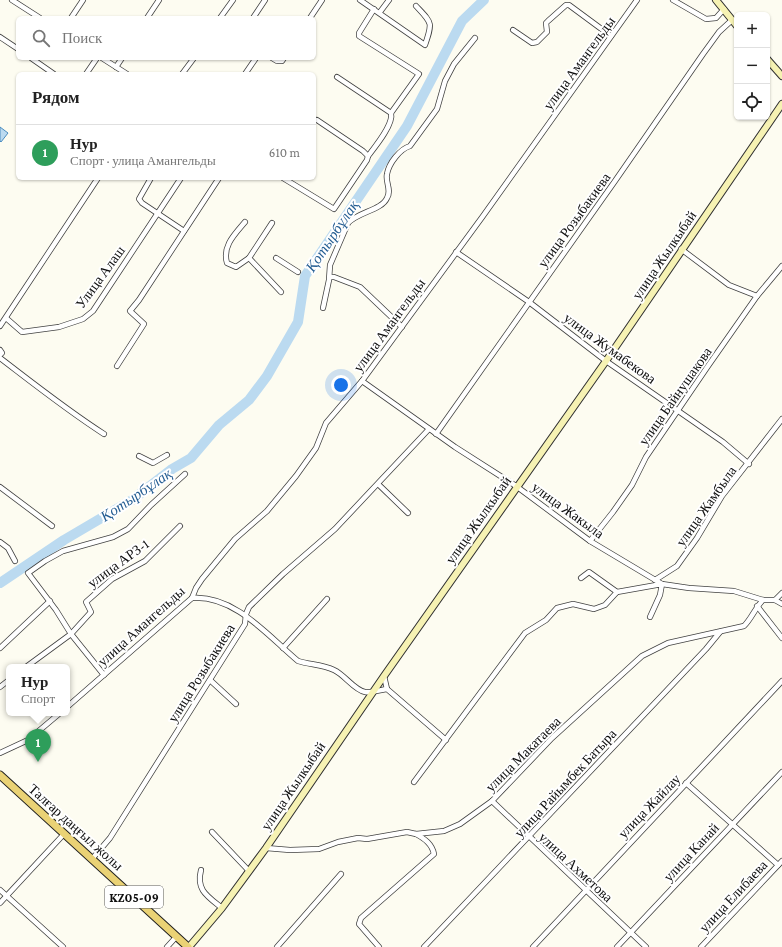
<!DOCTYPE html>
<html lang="ru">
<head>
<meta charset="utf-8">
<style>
  body { margin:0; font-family:"Crimson Pro",serif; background:#f2f2f2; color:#222 }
  .controls { position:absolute; right:12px; top:12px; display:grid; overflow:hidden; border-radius:6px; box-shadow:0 1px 3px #0004 }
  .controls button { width:36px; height:36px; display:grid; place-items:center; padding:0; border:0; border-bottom:1px solid #e0e0e0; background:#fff; color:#222; font:20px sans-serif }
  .you { position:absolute; left:341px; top:385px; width:14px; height:14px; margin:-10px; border:3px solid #fff; border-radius:50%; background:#1a73e8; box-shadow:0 0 0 6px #1a73e833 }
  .badge { display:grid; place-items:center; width:26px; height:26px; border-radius:50%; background:#b03536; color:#fff; font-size:13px; font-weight:700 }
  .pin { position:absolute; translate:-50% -33px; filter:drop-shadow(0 1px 2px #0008) }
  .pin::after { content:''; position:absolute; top:21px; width:14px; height:12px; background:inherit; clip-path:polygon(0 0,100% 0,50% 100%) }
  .popup { position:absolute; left:6px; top:664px; width:64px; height:52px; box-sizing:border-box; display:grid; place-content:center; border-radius:6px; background:#fff; filter:drop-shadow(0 1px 3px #0005); font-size:13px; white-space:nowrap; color:#767676 }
  .popup b { font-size:15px; color:#222 }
  .popup::after { content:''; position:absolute; left:50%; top:100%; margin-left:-8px; border:8px solid transparent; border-top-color:#fff }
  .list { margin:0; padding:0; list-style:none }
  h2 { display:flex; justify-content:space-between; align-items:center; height:52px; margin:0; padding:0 16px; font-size:17px }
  h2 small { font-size:13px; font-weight:400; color:#767676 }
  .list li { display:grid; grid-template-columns:26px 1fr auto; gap:12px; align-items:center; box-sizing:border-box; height:56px; padding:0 16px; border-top:1px solid #e0e0e0 }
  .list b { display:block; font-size:15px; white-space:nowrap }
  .list p { margin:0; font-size:13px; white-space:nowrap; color:#767676 }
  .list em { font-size:13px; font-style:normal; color:#767676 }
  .icon { flex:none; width:22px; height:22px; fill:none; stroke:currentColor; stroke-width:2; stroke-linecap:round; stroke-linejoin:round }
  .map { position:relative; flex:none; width:782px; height:947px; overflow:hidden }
  .search { position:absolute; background:#fff; box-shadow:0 1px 3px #0004; left:16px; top:16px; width:300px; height:44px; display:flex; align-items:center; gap:10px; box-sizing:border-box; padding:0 14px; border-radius:6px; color:#767676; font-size:15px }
  .panel { position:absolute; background:#fff; box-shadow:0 1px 3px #0004; left:16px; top:72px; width:300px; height:108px; border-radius:6px }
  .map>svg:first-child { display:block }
  .water { fill:#bbdaf0; stroke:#4a8cbf }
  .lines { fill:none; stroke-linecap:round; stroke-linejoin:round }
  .river { stroke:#bbdaf0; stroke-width:10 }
  .street-casing { stroke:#414141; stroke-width:6 }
  .secondary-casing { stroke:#303030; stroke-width:8 }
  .primary-casing { stroke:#1f1f1f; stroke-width:9 }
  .street { stroke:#fff; stroke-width:4.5 }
  .secondary { stroke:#f6f2b3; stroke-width:6 }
  .primary { stroke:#ead275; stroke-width:7 }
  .labels { text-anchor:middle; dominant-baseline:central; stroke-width:4; stroke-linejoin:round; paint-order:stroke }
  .shield { fill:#fff; stroke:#565656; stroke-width:1 }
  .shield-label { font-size:13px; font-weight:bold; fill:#0e0e0e }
  .street-label { font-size:14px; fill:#0e0e0e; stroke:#fff }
  .water-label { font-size:15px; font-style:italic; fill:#255e93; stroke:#fff }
</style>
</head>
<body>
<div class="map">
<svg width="782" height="947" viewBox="0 0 782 947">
  <rect width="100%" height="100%" fill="#fdfcf1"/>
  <path class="water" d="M0,127L8,133L1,142L0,141Z"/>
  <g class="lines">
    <path class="river" d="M0,583L64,540L132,500L172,469L191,458L219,425L249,400L267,376L298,322L305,276L407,126L462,21L484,0"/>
    <defs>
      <g id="street">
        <path d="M12,0L40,18"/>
        <path d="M360,0L425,45C433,22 432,23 416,6"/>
        <path d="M673,0L706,19L716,18L724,9"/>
        <path d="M374,9L359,33V36L419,74L391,113"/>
        <path d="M380,12L389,0"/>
        <path d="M71,18L83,0"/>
        <path d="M147,18L159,0"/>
        <path d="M220,18L233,0"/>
        <path d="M253,18L265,0"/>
        <path d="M310,18L322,0"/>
        <path d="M513,30L532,43L537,42L547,32L546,23L548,21L566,5H569L611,36"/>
        <path d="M0,37L18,49"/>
        <path d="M31,58L54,74"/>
        <path d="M102,58L127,74"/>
        <path d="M272,58L277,61H282L284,58"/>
        <path d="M116,67L122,58"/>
        <path d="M86,74L97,58"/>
        <path d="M182,74L194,58"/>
        <path d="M245,74L256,58"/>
        <path d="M337,77L391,113C394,124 375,147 368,156"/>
        <path d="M151,178L139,199L142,203L184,231"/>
        <path d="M283,178L334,209L367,160L368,156L363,151L317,120"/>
        <path d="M245,222C235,234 222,246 227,263L236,267L249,258"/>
        <path d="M272,223L249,258L281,292"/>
        <path d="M681,249L729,285L757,296"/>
        <path d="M456,252L529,302L606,361L723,442L749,464"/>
        <path d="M276,258L298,272"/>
        <path d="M330,277H334L360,287L402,327"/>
        <path d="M323,308L329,280L330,265L348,223C358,212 382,210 387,198C392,190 385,182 387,174C389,163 400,149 410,146L437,109L445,81L454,64L475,38"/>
        <path d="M6,318L22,332L59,327L83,319L93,311L181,178"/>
        <path d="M0,326L98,178"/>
        <path d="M0,350L2,353L0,355"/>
        <path d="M0,358C34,384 68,411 104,434"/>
        <path d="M117,366L144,324L130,311L139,300L219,178"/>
        <path d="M362,381L455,447L516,486L590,541L662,584L689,588L734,591L763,600H775L782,604"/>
        <path d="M436,434L615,181L703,54L719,32L732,20"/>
        <path d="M139,456L153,463L167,455"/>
        <path d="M378,484L408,513"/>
        <path d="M0,487L52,526"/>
        <path d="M590,541L613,512L632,485L646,457L708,366L757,296L782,266"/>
        <path d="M0,542L8,548L15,561"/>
        <path d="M581,578L589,572L617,592"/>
        <path d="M655,580L677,566L697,538L722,496L782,419"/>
        <path d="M192,598C235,595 268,636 298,661C310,665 322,664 334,670C345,675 354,690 365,692C372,693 380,690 387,689L446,740"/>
        <path d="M775,600L782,593"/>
        <path d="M757,606L782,638"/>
        <path d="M0,648L50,601"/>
        <path d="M283,648L327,599"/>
        <path d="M26,667L71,634L91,612L86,602L112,579L145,561L180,526"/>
        <path d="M104,675L71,634L56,610L28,573L45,561L63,551L113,537L128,529L151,505L185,474"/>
        <path d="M384,676L387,689"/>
        <path d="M210,680L236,704"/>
        <path d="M0,687L9,680"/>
        <path d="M67,707L192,598L196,588L202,579L235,539L267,511L296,476L316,448L326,423L362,381L483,216L637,0"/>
        <path d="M0,753L28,740L60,713"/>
        <path d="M414,782L525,633L546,620L557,608L573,604L594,609L605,605L617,592L662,584L660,595L650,617"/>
        <path d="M686,783L778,865"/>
        <path d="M492,801L646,947"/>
        <path d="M212,832L249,871"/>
        <path d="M266,848L290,850L319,849L338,842L358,838L367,839L407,832L416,834L444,831L460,824L492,801L552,738L642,656L668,643L744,626C752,618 755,608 763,600"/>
        <path d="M92,859L110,838L245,624L246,614L249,607L283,574L335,529L429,429"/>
        <path d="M201,870C196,890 207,896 222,908"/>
        <path d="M0,890L63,947"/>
        <path d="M0,903L64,834"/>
        <path d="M167,947L177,936"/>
        <path d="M277,947L341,874"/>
        <path d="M379,947L359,924L361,918L434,854C432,844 425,839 416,834"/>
        <path d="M424,947L706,649L720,632"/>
        <path d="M533,947L782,681"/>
        <path d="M617,947L782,772"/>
        <path d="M701,947L782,861"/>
      </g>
      <g id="secondary">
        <path d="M716,0L737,26"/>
        <path d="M767,59L782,76"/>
        <path d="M189,947L222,908L266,848L384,676L606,361L782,104"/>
      </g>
      <path id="primary" d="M0,775L188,947"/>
    </defs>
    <use href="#street" class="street-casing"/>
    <use href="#secondary" class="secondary-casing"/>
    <use href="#primary" class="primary-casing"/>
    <use href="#street" class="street"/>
    <use href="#secondary" class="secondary"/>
    <use href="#primary" class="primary"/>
  </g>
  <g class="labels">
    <rect class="shield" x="105" y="886" width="58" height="22" rx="3"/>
    <g class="shield-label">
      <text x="134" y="897">KZ05-09</text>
    </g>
    <g class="street-label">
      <text transform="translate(579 63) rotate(-54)">улица Амангельды</text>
      <text transform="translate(574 220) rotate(-54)">улица Розыбакиева</text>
      <text transform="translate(664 255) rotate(-56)">улица Жылкыбай</text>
      <text transform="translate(100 277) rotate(-54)">Улица Алаш</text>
      <text transform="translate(389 325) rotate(-54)">улица Амангельды</text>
      <text transform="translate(610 348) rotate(36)">улица Жумабекова</text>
      <text transform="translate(675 396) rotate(-55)">улица Байнушакова</text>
      <text transform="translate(706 506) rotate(-55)">улица Жамбыла</text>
      <text transform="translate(568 510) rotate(36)">улица Жакыла</text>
      <text transform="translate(478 520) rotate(-55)">улица Жылкыбай</text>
      <text transform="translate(118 563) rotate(-36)">улица АРЗ-1</text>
      <text transform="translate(141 626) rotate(-42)">улица Амангельды</text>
      <text transform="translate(201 673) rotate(-58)">улица Розыбакиева</text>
      <text transform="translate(523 754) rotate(-45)">улица Макатаева</text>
      <text transform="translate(565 783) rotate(-47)">улица Райымбек Батыра</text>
      <text transform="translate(293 786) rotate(-56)">улица Жылкыбай</text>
      <text transform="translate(649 806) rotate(-46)">улица Жайлау</text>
      <text transform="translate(76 827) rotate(42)">Талғар даңғыл жолы</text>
      <text transform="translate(691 852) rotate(-47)">улица Канай</text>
      <text transform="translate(576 867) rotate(43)">улица Ахметова</text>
      <text transform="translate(733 896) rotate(-47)">улица Елибаева</text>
    </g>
    <g class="water-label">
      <text transform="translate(332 236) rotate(-56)">Қотырбұлақ</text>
      <text transform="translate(136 495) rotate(-34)">Қотырбұлақ</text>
    </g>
  </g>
</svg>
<div class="controls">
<button>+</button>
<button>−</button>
<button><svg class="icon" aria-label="locate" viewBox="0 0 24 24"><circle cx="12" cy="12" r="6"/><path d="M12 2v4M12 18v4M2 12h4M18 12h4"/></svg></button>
</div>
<div class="you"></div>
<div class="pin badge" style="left:38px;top:762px;background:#2e9e5b">1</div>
<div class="popup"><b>Нур</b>Спорт</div>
<div class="search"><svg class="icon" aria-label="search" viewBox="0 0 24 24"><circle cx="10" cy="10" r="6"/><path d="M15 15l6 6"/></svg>Поиск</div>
<section class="panel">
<h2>Рядом<small></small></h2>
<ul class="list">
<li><span class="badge" style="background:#2e9e5b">1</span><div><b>Нур</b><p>Спорт · улица Амангельды</p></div><em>610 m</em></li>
</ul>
</section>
</div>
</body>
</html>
